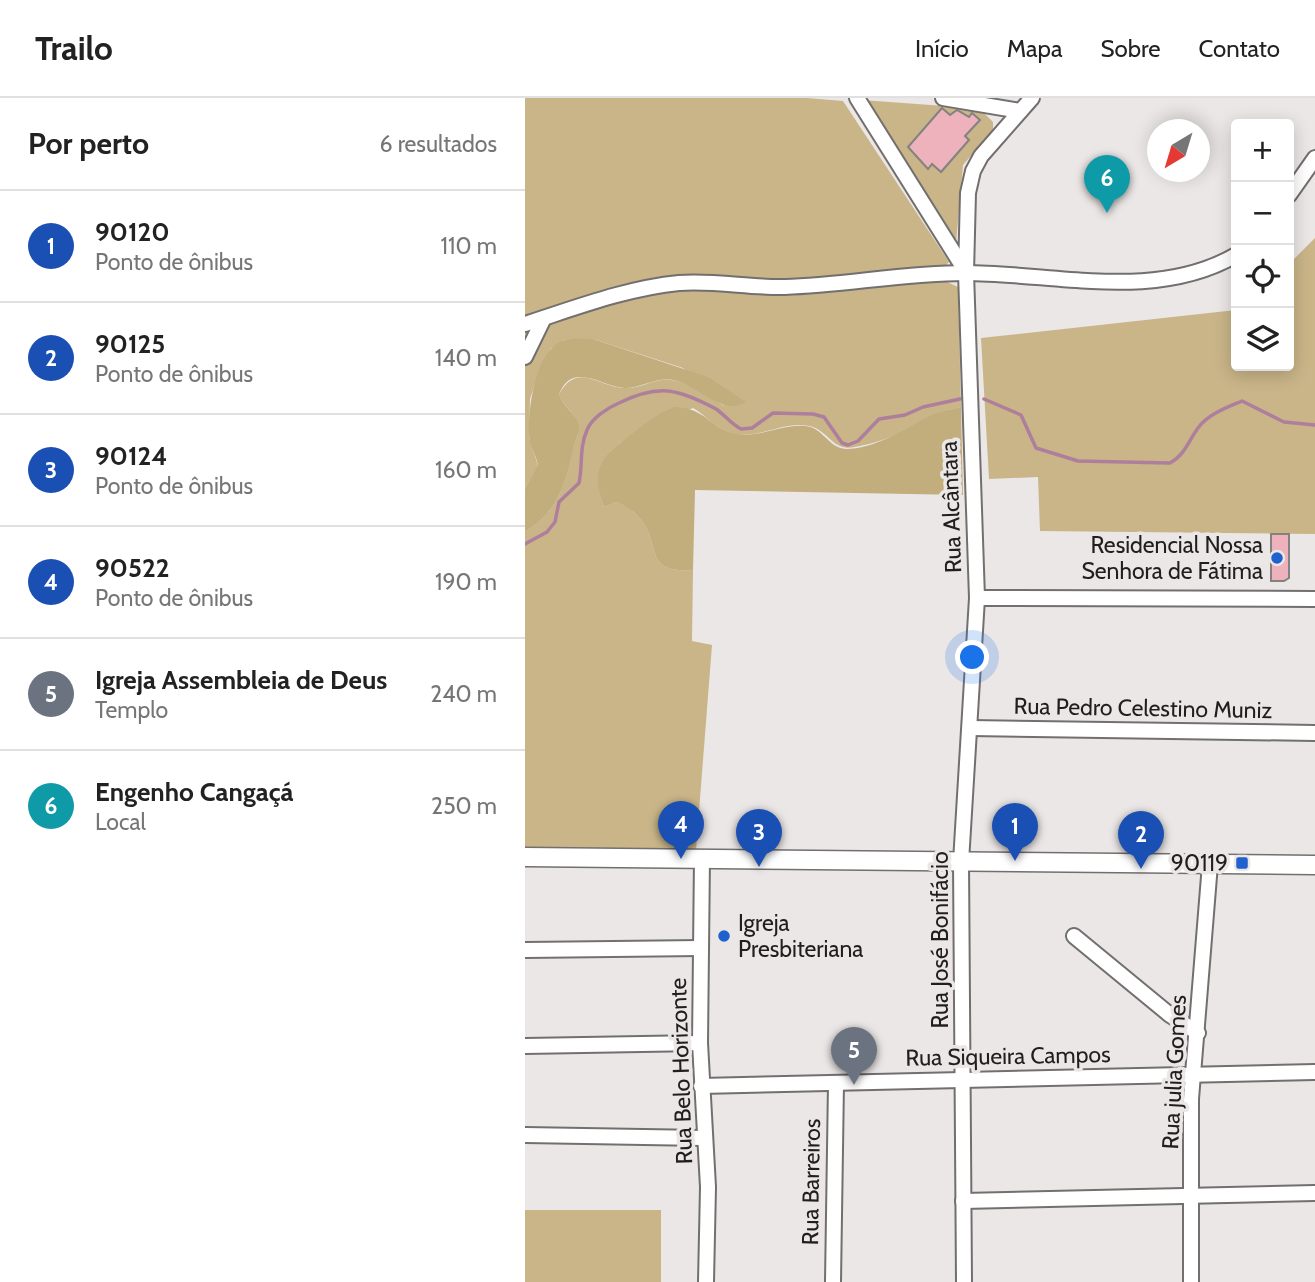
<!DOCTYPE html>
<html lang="pt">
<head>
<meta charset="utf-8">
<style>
  body { margin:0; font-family:Cabin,sans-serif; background:#f6f6f6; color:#222 }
  .controls { position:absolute; right:21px; top:21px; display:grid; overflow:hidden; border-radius:7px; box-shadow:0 4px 18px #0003 }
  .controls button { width:63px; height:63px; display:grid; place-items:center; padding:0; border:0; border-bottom:2px solid #e0e0e0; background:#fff; color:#222; font:35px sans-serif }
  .compass { position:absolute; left:622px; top:21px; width:63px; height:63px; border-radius:50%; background:#fff; box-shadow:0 4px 18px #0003; rotate:218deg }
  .you { position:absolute; left:448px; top:560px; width:24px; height:24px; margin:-18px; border:5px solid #fff; border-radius:50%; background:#1a73e8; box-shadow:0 0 0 10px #1a73e833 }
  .badge { display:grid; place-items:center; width:46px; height:46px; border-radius:50%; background:#2563eb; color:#fff; font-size:23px; font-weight:700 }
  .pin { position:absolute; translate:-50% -58px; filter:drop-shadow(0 2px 4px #0008) }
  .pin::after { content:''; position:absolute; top:37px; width:24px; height:21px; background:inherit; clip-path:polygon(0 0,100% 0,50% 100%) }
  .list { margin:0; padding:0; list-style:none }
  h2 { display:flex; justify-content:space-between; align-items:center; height:91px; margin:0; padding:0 28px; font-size:30px }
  h2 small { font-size:23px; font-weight:400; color:#767676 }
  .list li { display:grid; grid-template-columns:46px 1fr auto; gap:21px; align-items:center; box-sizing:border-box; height:112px; padding:0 28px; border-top:2px solid #e0e0e0 }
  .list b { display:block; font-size:26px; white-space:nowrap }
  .list p { margin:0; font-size:23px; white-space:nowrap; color:#767676 }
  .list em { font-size:23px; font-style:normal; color:#767676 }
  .icon { flex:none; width:38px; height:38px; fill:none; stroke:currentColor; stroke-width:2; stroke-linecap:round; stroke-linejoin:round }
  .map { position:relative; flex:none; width:790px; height:1184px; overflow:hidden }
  header { display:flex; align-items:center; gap:42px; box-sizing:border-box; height:98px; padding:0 35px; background:#fff; border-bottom:2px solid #e0e0e0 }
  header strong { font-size:33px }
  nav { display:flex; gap:38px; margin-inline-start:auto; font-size:24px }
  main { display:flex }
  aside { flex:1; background:#fff }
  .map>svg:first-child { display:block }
  .green { fill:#c9b588 }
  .forest { fill:#c2ad7c }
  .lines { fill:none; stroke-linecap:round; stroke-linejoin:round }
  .stream { stroke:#ae7f9d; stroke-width:3.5 }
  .building { fill:#edb2bc; stroke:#848181; stroke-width:2 }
  .minor-casing { stroke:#726f6e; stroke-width:18 }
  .major-casing { stroke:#726f6e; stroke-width:21 }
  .minor { stroke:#fff; stroke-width:14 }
  .major { stroke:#fff; stroke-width:18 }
  .poi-dot { fill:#2161cd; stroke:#ebe7e6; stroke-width:2.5 }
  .labels { text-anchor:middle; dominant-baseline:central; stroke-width:7; stroke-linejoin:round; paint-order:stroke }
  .street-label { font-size:23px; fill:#201f1f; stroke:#ebe7e6 }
  .poi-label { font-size:23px; fill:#201f1f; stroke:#ebe7e6; text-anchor:end }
</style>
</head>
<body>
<header>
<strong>Trailo</strong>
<nav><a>Início</a><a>Mapa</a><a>Sobre</a><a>Contato</a></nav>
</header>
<main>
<aside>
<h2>Por perto<small>6 resultados</small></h2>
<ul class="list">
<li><span class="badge" style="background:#1a4fb4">1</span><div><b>90120</b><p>Ponto de ônibus</p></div><em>110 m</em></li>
<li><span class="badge" style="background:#1a4fb4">2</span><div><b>90125</b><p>Ponto de ônibus</p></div><em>140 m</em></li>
<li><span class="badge" style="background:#1a4fb4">3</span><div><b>90124</b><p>Ponto de ônibus</p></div><em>160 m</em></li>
<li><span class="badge" style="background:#1a4fb4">4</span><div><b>90522</b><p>Ponto de ônibus</p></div><em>190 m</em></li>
<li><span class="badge" style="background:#6b7280">5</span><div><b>Igreja Assembleia de Deus</b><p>Templo</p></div><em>240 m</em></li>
<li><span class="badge" style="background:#0f9aa8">6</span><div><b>Engenho Cangaçá</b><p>Local</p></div><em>250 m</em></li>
</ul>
</aside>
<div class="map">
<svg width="790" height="1184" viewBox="0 0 790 1184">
  <rect width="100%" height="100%" fill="#ebe7e6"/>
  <g class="green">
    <path d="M0,0H282L318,3L424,164L417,171L420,183L433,189L436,309C426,312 415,314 405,318C399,320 396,324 391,327C374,337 349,346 330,349C307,354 304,332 284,328C255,322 226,347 199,332C188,327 179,316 168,310C124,328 55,346 79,409L92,404C100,408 109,413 115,421C138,447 116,475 168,472L167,543L187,547L171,752L0,750V434C34,413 41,384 49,347C51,340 55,334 53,327C50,314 38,309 34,296C54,262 73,290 102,290C117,290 130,280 146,282C166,284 183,299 200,308L158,270L68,241L39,242L26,250L14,273L5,301L4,339L13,368L0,391Z"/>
    <path d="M337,2L447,10L458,14L468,24V32L438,67L431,145Z"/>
    <path d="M790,140V436L515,433L513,379L464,381L456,240L711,212V268H764V166Z"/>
    <rect x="0" y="1112" width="136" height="72"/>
  </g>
  <g class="forest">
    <path d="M68,241L183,279L221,304C196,319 173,286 148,282C131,279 116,290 100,290C84,289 69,278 53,279C42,280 38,288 34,296C38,309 50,315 54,327C55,334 51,340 49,348C41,384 34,413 0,434V391L13,367C11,357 4,346 4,336C3,310 11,249 40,242C48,240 59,241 68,241Z"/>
    <path d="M150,309C182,310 186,332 212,336C234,340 257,326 280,328C298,329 303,350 321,351C347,351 379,333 400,320C410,314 425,312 436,309L438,397L170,392L168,472C116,475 138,447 115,421C109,413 101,409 92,404L79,409C63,367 81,355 112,332C125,322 135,314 150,309Z"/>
  </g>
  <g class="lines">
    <g class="stream">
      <path d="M459,301L496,317L511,350L553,363L645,365C660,357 664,342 673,330C683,316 703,309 717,303L759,324L790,327"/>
      <path d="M0,446L22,434L30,424L34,404L54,385C58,367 54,350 62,332C67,320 82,310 94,305C133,286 152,290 191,311C200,317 206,326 216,331L227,330L248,315L288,316L299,319L317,345L323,347L333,343L354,321L380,317L398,309L435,301"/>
    </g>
  </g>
  <g class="building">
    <path d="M417,10L425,17L432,12L444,19L447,15L455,22L440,38L444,42L416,74L407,66L403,71L383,49Z"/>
    <path d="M746,436H764V480L759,483H746Z"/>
  </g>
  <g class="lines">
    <defs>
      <g id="minor">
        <path d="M332,0L441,174"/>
        <path d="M418,0L495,13"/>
        <path d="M764,97L790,60"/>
        <path d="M0,226C50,210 102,190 154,185C189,182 225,190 260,189C320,187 380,175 440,175C530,175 630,204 711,157"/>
        <path d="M0,259L19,220"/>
        <path d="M452,500L790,501"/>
        <path d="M446,630L790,635"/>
        <path d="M177,760L175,945L183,1089L181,1184"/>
        <path d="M549,838L645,917L673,935"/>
        <path d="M0,852L176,850"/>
        <path d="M0,948L175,945"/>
        <path d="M176,988L790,974"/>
        <path d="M0,1037L178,1040"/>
        <path d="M438,1103L790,1095"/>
        <path d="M308,1184L311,985"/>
        <path d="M439,1184L436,764L452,500L441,175L443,95L448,73L456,58L507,0"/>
        <path d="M666,1184V1001L685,766"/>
      </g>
      <path id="major" d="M0,759L790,767"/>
    </defs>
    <use href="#minor" class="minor-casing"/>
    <use href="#major" class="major-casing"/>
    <use href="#minor" class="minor"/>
    <use href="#major" class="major"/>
  </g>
  <g class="poi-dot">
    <circle cx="752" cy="460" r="7"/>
    <rect x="710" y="758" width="14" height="14" rx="3.5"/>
    <circle cx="199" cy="838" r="7"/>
  </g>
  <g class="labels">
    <g class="street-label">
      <text transform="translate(426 409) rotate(-92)">Rua Alcântara</text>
      <text transform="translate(618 610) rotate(1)">Rua Pedro Celestino Muniz</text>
      <text transform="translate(415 842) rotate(-90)">Rua José Bonifácio</text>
      <text transform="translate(483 958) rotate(-1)">Rua Siqueira Campos</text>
      <text transform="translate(156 973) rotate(-92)">Rua Belo Horizonte</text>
      <text transform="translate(649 974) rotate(-87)">Rua julia Gomes</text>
      <text transform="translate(286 1084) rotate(-89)">Rua Barreiros</text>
    </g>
    <g class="poi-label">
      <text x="738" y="447">Residencial Nossa<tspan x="738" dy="26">Senhora de Fátima</tspan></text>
      <text x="703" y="765">90119</text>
      <text x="213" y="825" text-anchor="start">Igreja<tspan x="213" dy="26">Presbiteriana</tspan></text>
    </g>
  </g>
</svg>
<div class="controls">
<button>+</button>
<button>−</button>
<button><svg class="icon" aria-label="locate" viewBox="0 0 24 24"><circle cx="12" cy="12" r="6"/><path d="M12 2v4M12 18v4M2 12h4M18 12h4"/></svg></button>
<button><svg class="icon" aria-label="layers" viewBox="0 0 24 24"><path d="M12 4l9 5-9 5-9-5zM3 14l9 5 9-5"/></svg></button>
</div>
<svg class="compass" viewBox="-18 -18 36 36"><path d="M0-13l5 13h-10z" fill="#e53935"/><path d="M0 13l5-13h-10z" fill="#767676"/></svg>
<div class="you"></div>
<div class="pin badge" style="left:490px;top:763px;background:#1a4fb4">1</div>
<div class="pin badge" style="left:616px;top:771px;background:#1a4fb4">2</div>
<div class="pin badge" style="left:234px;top:769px;background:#1a4fb4">3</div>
<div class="pin badge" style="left:156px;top:761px;background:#1a4fb4">4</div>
<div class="pin badge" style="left:329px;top:987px;background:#6b7280">5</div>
<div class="pin badge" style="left:582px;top:115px;background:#0f9aa8">6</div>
</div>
</main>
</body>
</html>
